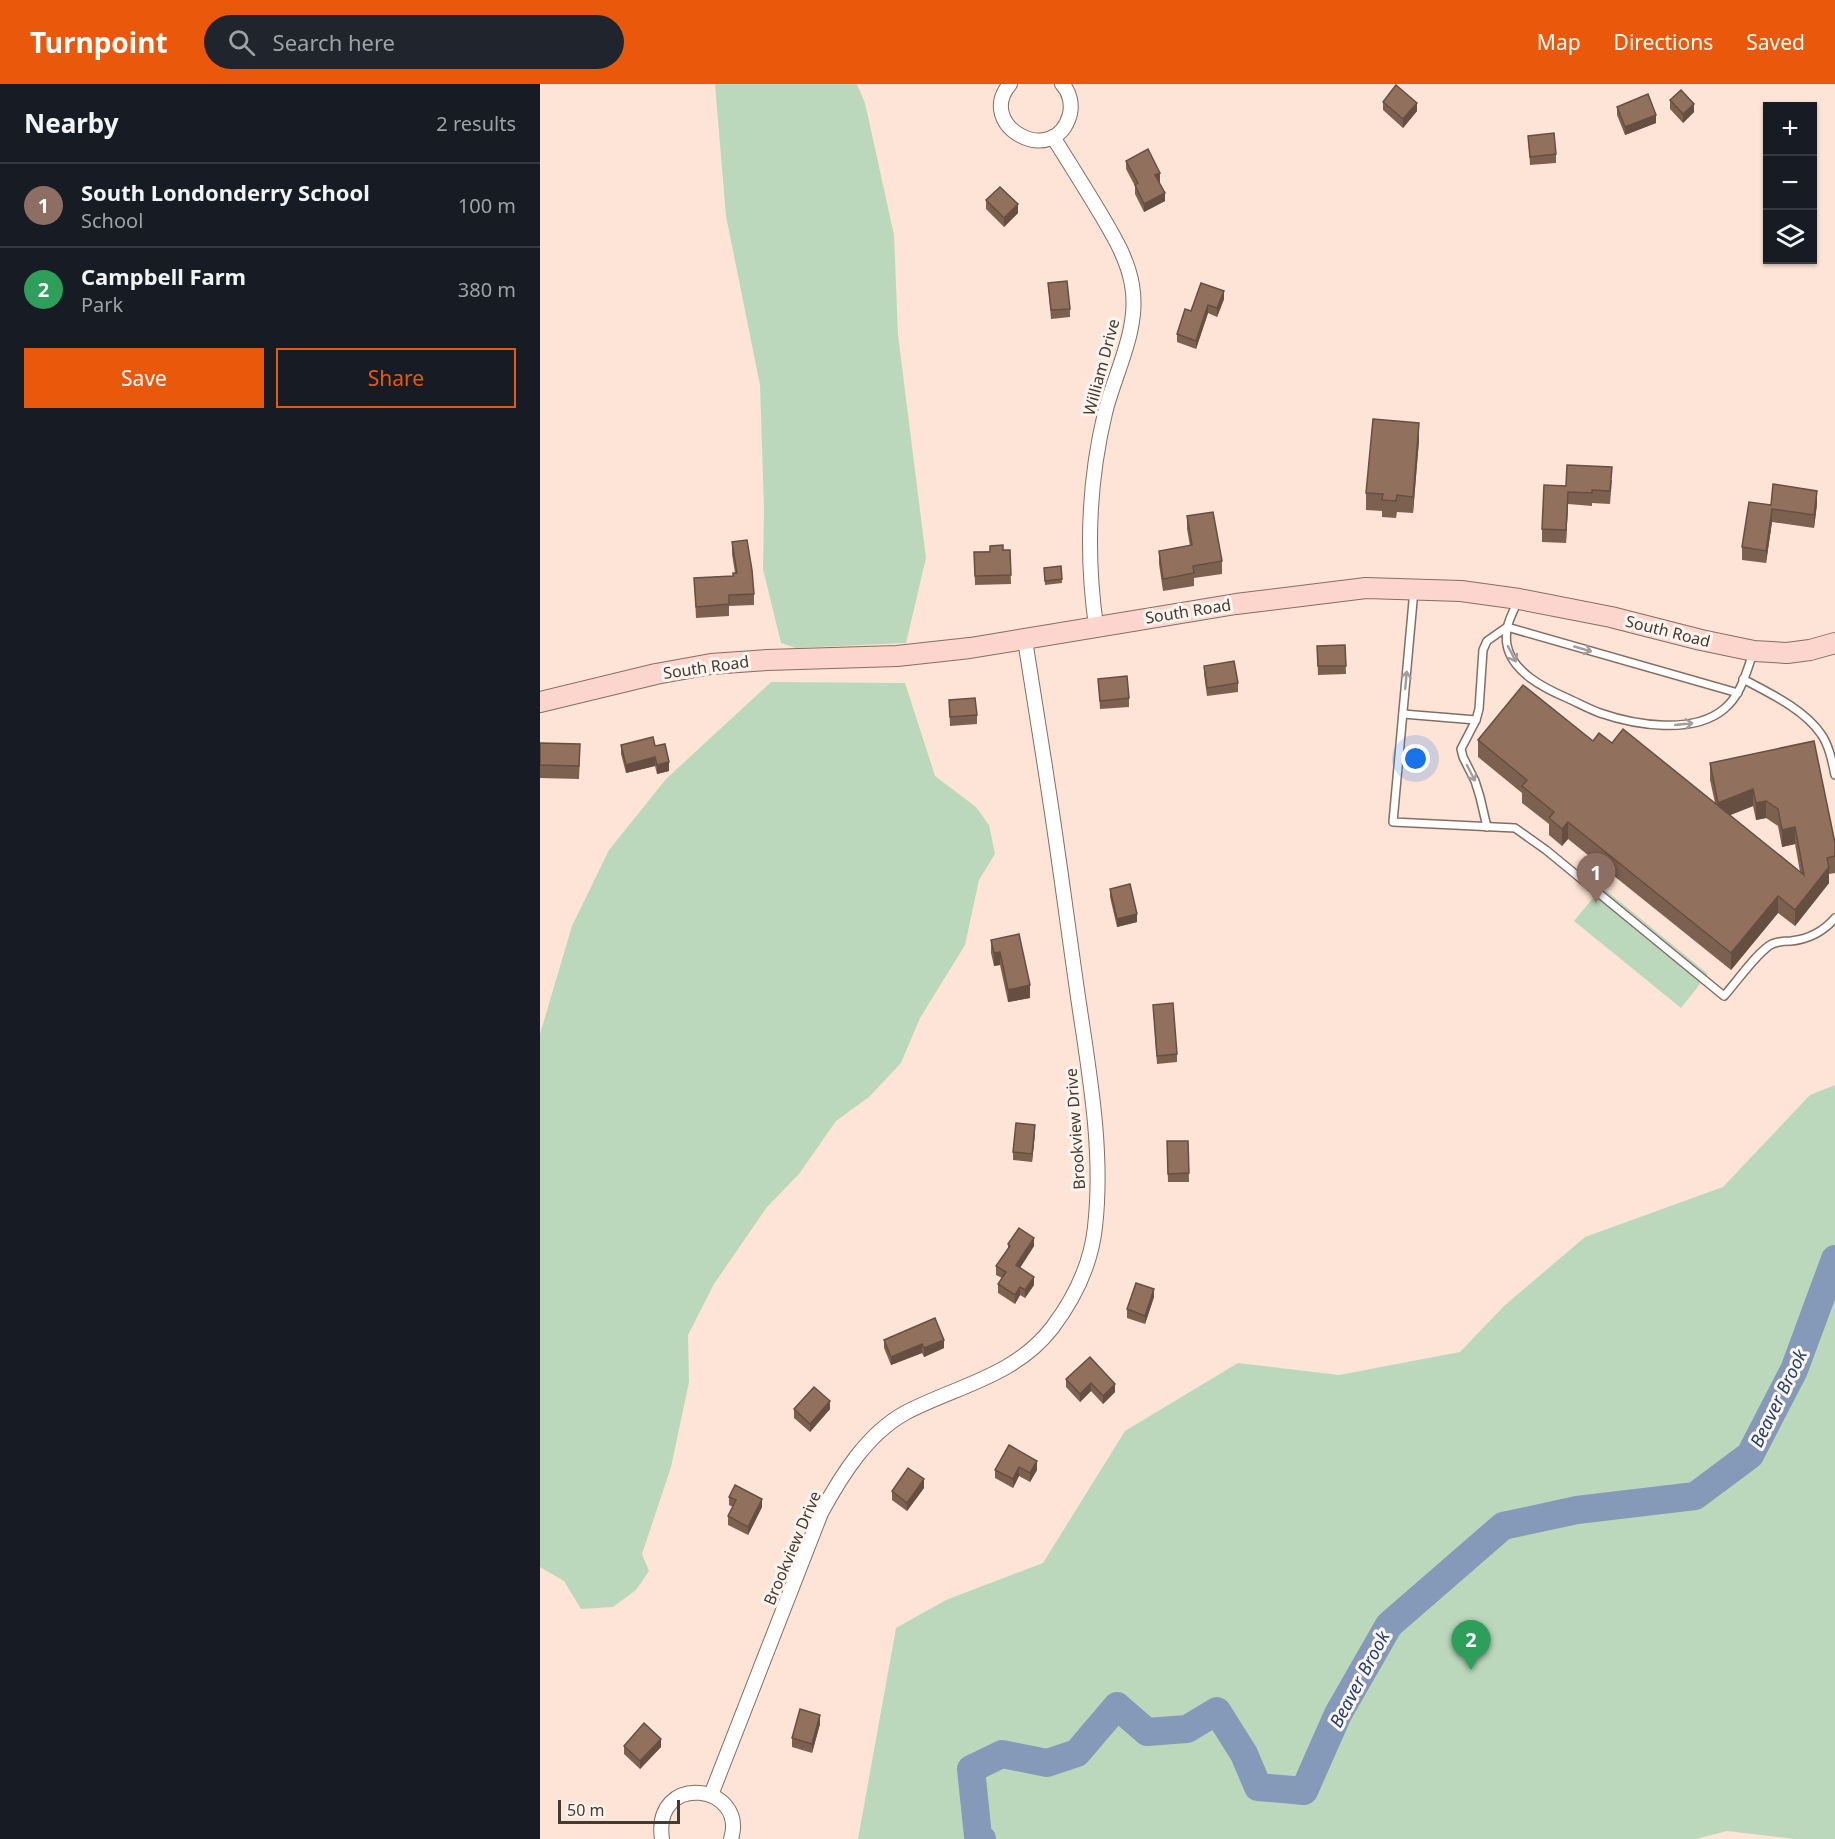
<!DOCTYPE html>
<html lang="en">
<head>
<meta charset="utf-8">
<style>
  body { margin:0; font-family:"Noto Sans",sans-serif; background:#20242c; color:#f1f3f6 }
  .controls { position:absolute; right:18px; top:18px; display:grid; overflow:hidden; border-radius:0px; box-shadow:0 2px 4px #0004 }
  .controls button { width:54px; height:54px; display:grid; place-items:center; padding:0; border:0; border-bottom:2px solid #363941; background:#171b24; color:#f1f3f6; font:30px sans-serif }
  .scale { position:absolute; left:18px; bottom:15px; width:122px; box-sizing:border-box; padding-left:6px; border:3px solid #443a34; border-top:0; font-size:16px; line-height:21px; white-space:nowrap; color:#443a34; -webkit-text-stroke:4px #fff5ef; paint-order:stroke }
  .you { position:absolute; left:876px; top:675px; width:21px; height:21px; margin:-15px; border:4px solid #fff; border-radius:50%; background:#1a73e8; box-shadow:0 0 0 9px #1a73e833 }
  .badge { display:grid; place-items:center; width:39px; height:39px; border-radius:50%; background:#ea580c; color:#fff; font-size:20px; font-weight:700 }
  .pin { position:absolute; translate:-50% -50px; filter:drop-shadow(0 2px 3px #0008) }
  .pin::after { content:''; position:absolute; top:32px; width:21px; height:18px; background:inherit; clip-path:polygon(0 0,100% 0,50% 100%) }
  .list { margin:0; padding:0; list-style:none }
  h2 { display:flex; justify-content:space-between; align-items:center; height:78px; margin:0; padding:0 24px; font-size:26px }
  h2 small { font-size:20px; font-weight:400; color:#9ea1a6 }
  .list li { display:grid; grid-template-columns:39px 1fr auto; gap:18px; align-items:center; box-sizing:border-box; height:84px; padding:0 24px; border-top:2px solid #363941 }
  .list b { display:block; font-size:22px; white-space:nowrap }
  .list p { margin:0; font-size:20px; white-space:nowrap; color:#9ea1a6 }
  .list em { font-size:20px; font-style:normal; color:#9ea1a6 }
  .actions { display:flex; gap:12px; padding:18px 24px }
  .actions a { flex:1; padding:14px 0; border:2px solid #ea580c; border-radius:0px; text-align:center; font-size:21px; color:#ea580c }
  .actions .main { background:#ea580c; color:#fff }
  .icon { flex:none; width:33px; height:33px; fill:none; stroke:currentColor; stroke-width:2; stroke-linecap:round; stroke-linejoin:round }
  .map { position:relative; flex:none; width:1295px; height:1755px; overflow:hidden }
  header { display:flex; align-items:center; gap:36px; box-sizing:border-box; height:84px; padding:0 30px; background:#ea580c; color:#fff }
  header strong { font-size:28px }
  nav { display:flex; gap:33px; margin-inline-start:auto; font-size:21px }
  .search { width:420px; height:54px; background:#20242c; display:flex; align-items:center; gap:15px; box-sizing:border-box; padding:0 21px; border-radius:33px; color:#9ea1a6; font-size:22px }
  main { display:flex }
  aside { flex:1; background:#171b24 }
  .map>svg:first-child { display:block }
  .green { fill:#bbd8bc }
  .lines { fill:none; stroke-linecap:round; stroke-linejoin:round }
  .river { stroke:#849ab8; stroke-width:28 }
  .lane-casing { stroke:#846e62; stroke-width:10 }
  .street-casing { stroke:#846e62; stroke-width:16 }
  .secondary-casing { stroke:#846e62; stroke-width:22 }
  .lane { stroke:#fff; stroke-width:7 }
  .street { stroke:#fff; stroke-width:14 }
  .secondary { stroke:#fcd5cd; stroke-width:20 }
  .wall { fill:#7d6150; fill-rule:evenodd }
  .shaded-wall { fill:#664f41 }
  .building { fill:#91715d; stroke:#664f41; stroke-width:1.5 }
  .oneway { stroke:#a29c9a }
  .labels { text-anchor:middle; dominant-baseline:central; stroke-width:6; stroke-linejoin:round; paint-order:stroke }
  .street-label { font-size:16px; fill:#443a34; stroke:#fff5ef }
  .water-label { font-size:18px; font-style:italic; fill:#21406a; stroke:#fff5ef }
</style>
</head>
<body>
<header>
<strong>Turnpoint</strong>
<div class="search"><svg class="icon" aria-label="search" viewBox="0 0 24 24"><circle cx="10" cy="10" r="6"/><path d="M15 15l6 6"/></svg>Search here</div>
<nav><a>Map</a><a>Directions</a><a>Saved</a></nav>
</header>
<main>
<aside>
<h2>Nearby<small>2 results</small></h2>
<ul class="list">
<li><span class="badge" style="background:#8d6e63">1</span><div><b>South Londonderry School</b><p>School</p></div><em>100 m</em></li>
<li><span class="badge" style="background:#2e9e5b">2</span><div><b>Campbell Farm</b><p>Park</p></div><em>380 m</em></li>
</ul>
<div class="actions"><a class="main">Save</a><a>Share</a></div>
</aside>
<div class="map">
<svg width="1295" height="1755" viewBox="0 0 1295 1755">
  <rect width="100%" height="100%" fill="#fde4d6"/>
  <g class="green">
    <path d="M175,0H317L325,19L354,151L358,251L386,474L366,559L256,564L241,559L223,485L224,424L220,301L186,132Z"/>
    <path d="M231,598L365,599L395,692L436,723L449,741L455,770L439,796L425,861L380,934L361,979L329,1013L296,1037L259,1090L227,1123L174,1200L148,1251L149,1298L131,1383L102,1470L109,1487L96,1506L73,1523L41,1525L24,1497L0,1483V950L32,842L69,766L126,695Z"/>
    <path d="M1062,803L1168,890L1141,924L1034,837Z"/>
    <path d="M1295,1001V1755H1255L1187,1747L1156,1755H318L356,1544L406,1516L503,1479L585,1347L698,1279L799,1291L920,1268L964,1222L1045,1153L1183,1103L1270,1011Z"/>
  </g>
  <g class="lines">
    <path class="river" d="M442,1755L438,1752L431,1685L462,1670L507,1679L537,1669L577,1622L607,1648L647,1645L677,1627L704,1670L718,1703L764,1707L798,1630L849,1541L963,1442L1037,1426L1155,1412L1210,1371L1254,1286L1295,1175"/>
    <defs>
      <g id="lane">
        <path d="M874,506L853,738L975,744L1006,766L1184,912C1195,900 1218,867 1232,860C1237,858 1245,857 1251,857C1269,855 1283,848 1295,834"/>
        <path d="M978,517C971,532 964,544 967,561C972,588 1004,604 1027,614C1038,619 1049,625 1060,629C1095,641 1153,651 1184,625C1201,611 1206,589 1213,569"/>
        <path d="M1203,595C1229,609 1264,625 1281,650C1289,661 1292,677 1295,691"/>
        <path d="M863,630L936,636"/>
        <path d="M947,743L940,713L935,697L923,673L921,665L936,636L939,625L943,566L947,557L967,543L1198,609"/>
      </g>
      <g id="street">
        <path d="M470,0C434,42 515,86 530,30C532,20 530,8 522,0"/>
        <path d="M513,53C530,80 547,107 563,134C576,156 588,177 592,201C600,245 575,288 565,329C548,400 546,471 556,542"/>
        <path d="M171,1711L281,1429C301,1392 327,1350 365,1329C416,1302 474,1293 512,1244C534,1215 551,1180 555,1143C564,1064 548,983 537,906C527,836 518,766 507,696C500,649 492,602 485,556"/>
        <path d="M122,1755C112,1687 208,1700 191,1755"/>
      </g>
      <path id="secondary" d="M0,618L116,590L171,580L227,576L357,572L430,564L696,520L826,504L921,507L979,515L1071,533L1161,556L1214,567L1247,569L1270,566L1295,559"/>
    </defs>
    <use href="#lane" class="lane-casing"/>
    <use href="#street" class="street-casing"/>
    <use href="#secondary" class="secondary-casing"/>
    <use href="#lane" class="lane"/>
    <use href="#street" class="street"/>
    <use href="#secondary" class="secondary"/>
  </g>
  <g class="wall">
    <path d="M1130,16L1154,28L1143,39L1130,25Z"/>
    <path d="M843,18L877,27L863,44L843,26Z"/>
    <path d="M1077,23L1116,39L1085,51L1077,31Z"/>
    <path d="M988,52L1016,70V79L990,81Z"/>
    <path d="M586,77L620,98H619L625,117L604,128L595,110V102L586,85Z"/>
    <path d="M446,116L478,129L464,143L446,125Z"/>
    <path d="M508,199L530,225V233L511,235Z"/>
    <path d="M684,215L677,233L668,229L656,265L637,258V250L651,227Z"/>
    <path d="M879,356L873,429L857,428L856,434L842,433V427L826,426V409Z"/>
    <path d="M1072,396L1070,420L1052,419V422L1028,420L1026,459L1002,458V445L1026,402Z"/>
    <path d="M1277,420L1274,444L1232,438L1226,479L1202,476V463L1231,421Z"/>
    <path d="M647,432L682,477V490L654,494V502L623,507L619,480V467L650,462L647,445Z"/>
    <path d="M192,458L214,510V521L189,522V532L156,534L154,494L193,492L195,489L192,470Z"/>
    <path d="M470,466L471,500L435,501L434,468Z"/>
    <path d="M521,482L522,499L505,501L504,484Z"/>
    <path d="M805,561L806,590L778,591L777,562Z"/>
    <path d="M664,582L698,599V608L667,612L664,590Z"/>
    <path d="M558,595L589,614V623L560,625Z"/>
    <path d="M409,616L437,631V640L410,642Z"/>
    <path d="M938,656L1053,657L1072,659L1175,719L1170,696V679L1295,759V789L1289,790V799L1255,842L1238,829L1191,886L1028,755L1022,762L1009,751V740L982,719V709L938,673ZM1213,722L1216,736L1226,734L1238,742L1242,763L1255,760L1260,788L1190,731Z"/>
    <path d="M0,659L40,673L39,695L0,694Z"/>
    <path d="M81,661L115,662L129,687L117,690L115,682L86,689L81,670Z"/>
    <path d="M570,805L597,838L577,843L570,813Z"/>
    <path d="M451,856L490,914L468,918L460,881L454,882L451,869Z"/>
    <path d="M613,921L637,970V978L617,980Z"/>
    <path d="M495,1049L492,1078L473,1076V1068Z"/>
    <path d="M627,1057H648L649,1098H628Z"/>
    <path d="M468,1160L494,1162L480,1184L494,1201L485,1214L480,1211L475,1220L458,1209V1200L462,1194L456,1191V1182L468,1165Z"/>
    <path d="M614,1213L605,1240L587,1234V1225Z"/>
    <path d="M344,1256L404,1264L384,1273L382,1269L351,1281L344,1264Z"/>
    <path d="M550,1273L575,1308L563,1320L551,1307L540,1318L526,1303V1295Z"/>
    <path d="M254,1325H290L270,1348L254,1334Z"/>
    <path d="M469,1361L497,1386L490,1398L479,1392L473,1404L455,1394V1386Z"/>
    <path d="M384,1404L367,1427L352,1416V1407Z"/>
    <path d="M189,1413L222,1423L208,1451L188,1441V1432L193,1423L189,1421Z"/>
    <path d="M280,1640L272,1669L252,1663V1654Z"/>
    <path d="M84,1662L121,1663L100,1685L84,1670Z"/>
  </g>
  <g class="shaded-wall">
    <path d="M877,19V27L863,44V35Z"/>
    <path d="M1154,20V28L1143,39V30Z"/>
    <path d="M1116,31V39L1085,51V43Z"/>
    <path d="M620,89V98L615,100V91Z"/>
    <path d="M625,109V117L604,128V120Z"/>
    <path d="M478,120V129L464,143V134Z"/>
    <path d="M684,207V215L677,233V224Z"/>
    <path d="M668,221V229L656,265V257Z"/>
    <path d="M879,339V356L873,429V413Z"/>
    <path d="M1277,407V420L1274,444V431Z"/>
    <path d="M1028,408V420L1026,459V446Z"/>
    <path d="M1232,425V438L1226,479V467Z"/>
    <path d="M115,673V682L86,689V681Z"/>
    <path d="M129,678V687L117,690V681Z"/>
    <path d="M1213,705V722L1178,736V719Z"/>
    <path d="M1226,717V734L1216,736V719Z"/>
    <path d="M1028,738V755L1022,762V745Z"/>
    <path d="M1255,743V760L1242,763V746Z"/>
    <path d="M1289,783V799L1255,842V826Z"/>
    <path d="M1238,812V829L1191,886V869Z"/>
    <path d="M597,830V838L577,843V835Z"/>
    <path d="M460,868V881L454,882V869Z"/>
    <path d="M490,901V914L468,918V906Z"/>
    <path d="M495,1041V1049L492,1078V1070Z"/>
    <path d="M494,1154V1162L476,1190V1181Z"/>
    <path d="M494,1193V1201L485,1214V1206Z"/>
    <path d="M480,1203V1211L475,1220V1211Z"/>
    <path d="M614,1205V1213L605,1240V1232Z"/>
    <path d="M404,1256V1264L384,1273V1264Z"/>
    <path d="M382,1260V1269L351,1281V1273Z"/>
    <path d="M551,1299V1307L540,1318V1310Z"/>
    <path d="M575,1300V1308L563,1320V1312Z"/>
    <path d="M290,1317V1325L270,1348V1340Z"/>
    <path d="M497,1377V1386L490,1398V1389Z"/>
    <path d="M479,1383V1392L473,1404V1395Z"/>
    <path d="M384,1395V1404L367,1427V1419Z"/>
    <path d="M222,1415V1423L208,1451V1443Z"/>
    <path d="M280,1631V1640L272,1669V1660Z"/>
    <path d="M121,1655V1663L100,1685V1677Z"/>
  </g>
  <g class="building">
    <path d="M856,1L877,19L863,35L843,18Z"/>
    <path d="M1141,6L1154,20L1143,30L1130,16Z"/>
    <path d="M1108,10L1116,31L1085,43L1077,23Z"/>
    <path d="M1014,49L1016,70L990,73L988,52Z"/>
    <path d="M608,65L620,89L615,91L625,109L604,120L595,101L598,99L586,77Z"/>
    <path d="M460,103L478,120L464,134L446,116Z"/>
    <path d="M527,197L530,225L511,226L508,199Z"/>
    <path d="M661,199L684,207L677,224L668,221L656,257L637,250L645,225L651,227Z"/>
    <path d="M833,335L879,339L873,413L857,411L856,417L842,416L843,410L826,409Z"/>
    <path d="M1027,381L1072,383L1070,407L1052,406V409L1028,408L1026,446L1002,445L1004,401L1026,402Z"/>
    <path d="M1233,400L1277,407L1274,431L1232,425L1226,467L1202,463L1209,418L1231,421Z"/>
    <path d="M673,428L682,477L653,482L654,489L623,495L619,467L652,461L647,432Z"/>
    <path d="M207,456L212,486L214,510L189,511V520L156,523L154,494L193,492V489H197L192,458Z"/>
    <path d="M463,461V466H470L471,491L435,492L434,468H450V462Z"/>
    <path d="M521,482L522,495L505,497L504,484Z"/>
    <path d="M805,561L806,582H778L777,562Z"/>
    <path d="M694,577L698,599L667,604L664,582Z"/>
    <path d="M587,592L589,614L560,617L558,595Z"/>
    <path d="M983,601L1053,657L1059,649L1072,659L1083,645L1264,791L1255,743L1242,746L1238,725L1226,717L1216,719L1213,705L1178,719L1170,679L1274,657L1295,759V772L1287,774L1289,783L1255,826L1238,812L1191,869L1028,738L1022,745L1009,734L1014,728L982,702L987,696L938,656Z"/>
    <path d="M435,614L437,631L410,633L409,616Z"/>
    <path d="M113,653L115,662L125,660L129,678L117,681L115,673L86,681L81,661Z"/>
    <path d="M0,659L40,660L39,682L0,681Z"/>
    <path d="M590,800L597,830L577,835L570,805Z"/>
    <path d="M479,850L490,901L468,906L460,868L454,869L451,856Z"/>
    <path d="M633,919L637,970L617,972L613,921Z"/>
    <path d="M476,1039L495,1041L492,1070L473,1068Z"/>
    <path d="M627,1057H648L649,1089L628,1090Z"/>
    <path d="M479,1144L494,1154L476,1181L494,1193L485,1206L480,1203L475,1211L458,1200L466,1188L456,1182L470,1162L468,1160Z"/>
    <path d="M596,1199L614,1205L605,1232L587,1225Z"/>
    <path d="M395,1234L404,1256L384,1264L382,1260L351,1273L344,1256Z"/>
    <path d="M550,1273L575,1300L563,1312L551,1299L540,1310L526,1295Z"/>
    <path d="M274,1303L290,1317L270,1340L254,1325Z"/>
    <path d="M469,1361L497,1377L490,1389L479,1383L473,1395L455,1386Z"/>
    <path d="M368,1384L384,1395L367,1419L352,1407Z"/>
    <path d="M195,1401L222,1415L208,1443L188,1432L196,1416L189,1413Z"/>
    <path d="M260,1625L280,1631L272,1660L252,1654Z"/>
    <path d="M104,1639L121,1655L100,1677L84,1662Z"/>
  </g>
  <defs><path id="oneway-shaft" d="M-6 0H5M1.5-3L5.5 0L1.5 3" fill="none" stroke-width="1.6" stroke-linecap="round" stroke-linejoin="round" transform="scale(1.5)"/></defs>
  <g class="oneway">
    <use href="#oneway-shaft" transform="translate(1043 565) rotate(16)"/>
    <use href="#oneway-shaft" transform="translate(972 570) rotate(63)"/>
    <use href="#oneway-shaft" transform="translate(866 596) rotate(-85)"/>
    <use href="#oneway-shaft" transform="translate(1144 640) rotate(-6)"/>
    <use href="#oneway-shaft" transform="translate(931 689) rotate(63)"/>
  </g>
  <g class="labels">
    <g class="street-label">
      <text transform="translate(561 283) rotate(-75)">William Drive</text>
      <text transform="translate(648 527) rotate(-9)">South Road</text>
      <text transform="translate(1128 547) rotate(14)">South Road</text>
      <text transform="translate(166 583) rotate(-8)">South Road</text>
      <text transform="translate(535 1045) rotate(-94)">Brookview Drive</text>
      <text transform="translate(252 1464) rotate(-67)">Brookview Drive</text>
    </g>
    <g class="water-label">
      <text transform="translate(1238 1314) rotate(-64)">Beaver Brook</text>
      <text transform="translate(819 1595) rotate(-62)">Beaver Brook</text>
    </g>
  </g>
</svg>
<div class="controls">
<button>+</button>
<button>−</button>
<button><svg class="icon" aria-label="layers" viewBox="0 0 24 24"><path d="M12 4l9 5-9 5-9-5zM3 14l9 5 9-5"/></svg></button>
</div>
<div class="scale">50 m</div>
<div class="you"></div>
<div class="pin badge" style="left:1056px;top:819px;background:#8d6e63">1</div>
<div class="pin badge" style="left:931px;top:1586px;background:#2e9e5b">2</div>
</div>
</main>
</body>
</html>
